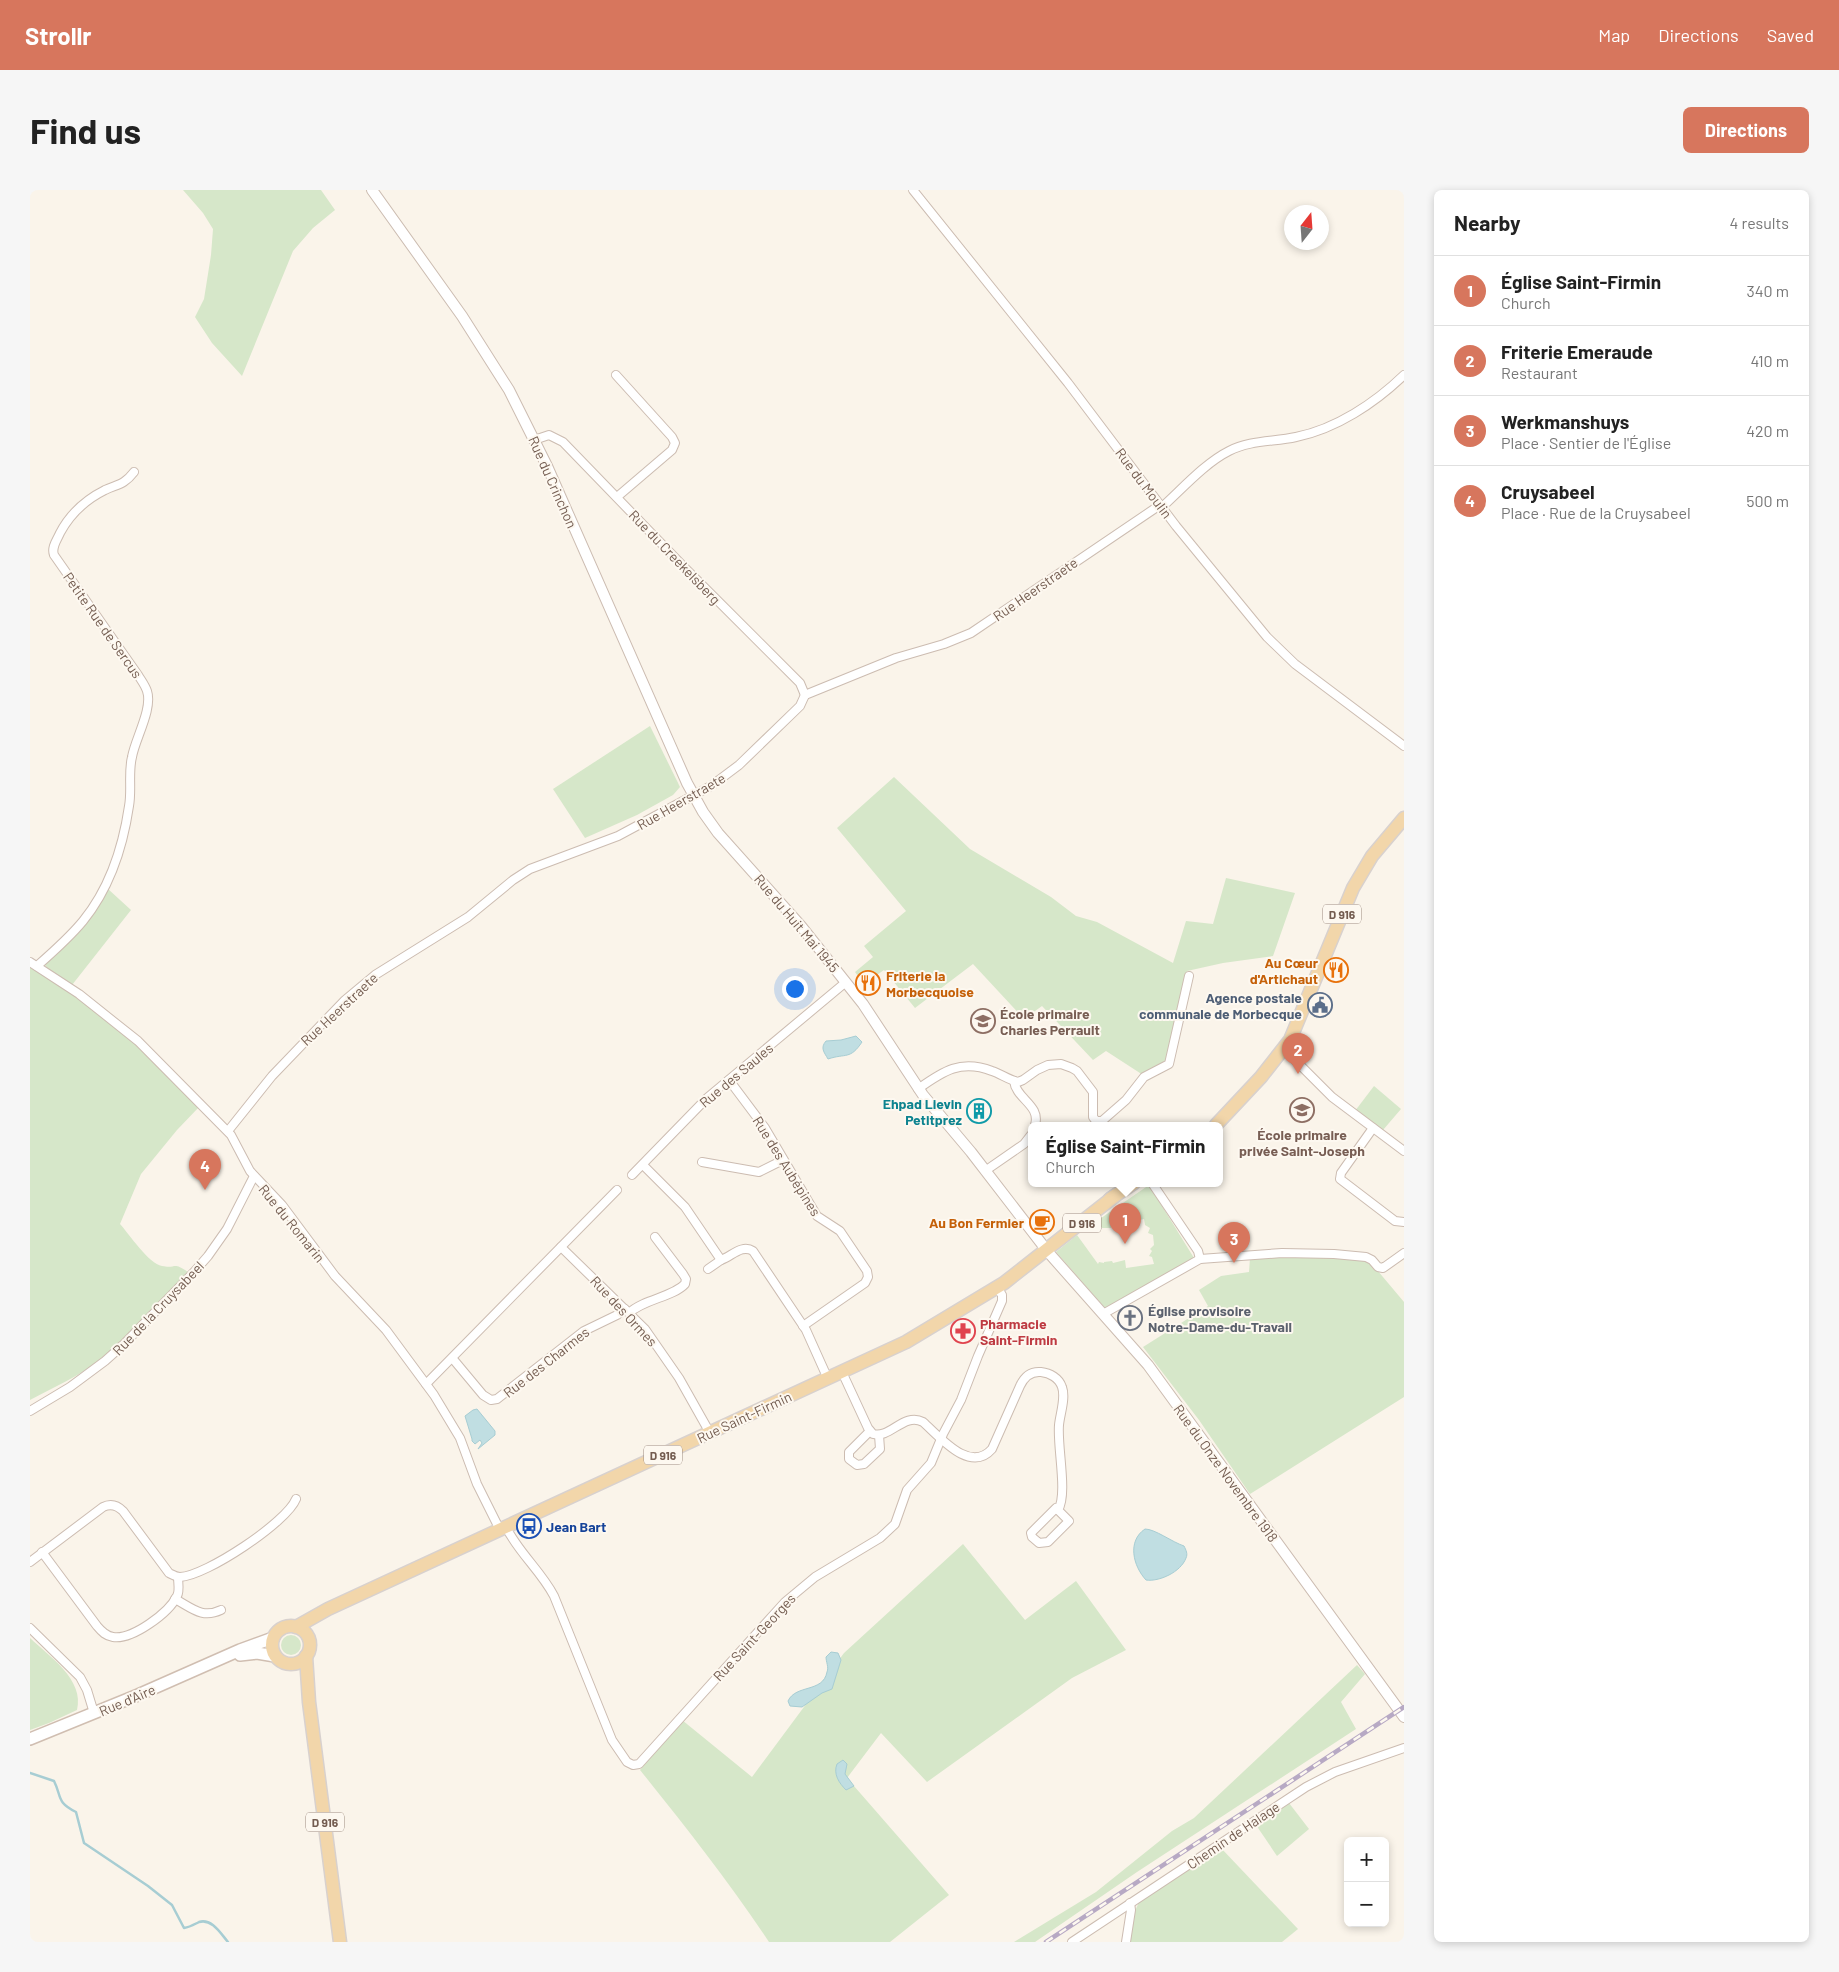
<!DOCTYPE html>
<html lang="en">
<head>
<meta charset="utf-8">
<style>
  body { margin:0; font-family:Barlow,sans-serif; background:#f6f6f6; color:#222 }
  .controls { position:absolute; right:15px; bottom:15px; display:grid; overflow:hidden; border-radius:8px; box-shadow:0 2px 8px #0003 }
  .controls button { width:45px; height:45px; display:grid; place-items:center; padding:0; border:0; border-bottom:1px solid #e0e0e0; background:#fff; color:#222; font:25px sans-serif }
  .compass { position:absolute; left:1254px; top:15px; width:45px; height:45px; border-radius:50%; background:#fff; box-shadow:0 2px 8px #0003; rotate:17deg }
  .you { position:absolute; left:764px; top:798px; width:18px; height:18px; margin:-12px; border:4px solid #fff; border-radius:50%; background:#1a73e8; box-shadow:0 0 0 8px #1a73e833 }
  .badge { display:grid; place-items:center; width:32px; height:32px; border-radius:50%; background:#d7765d; color:#fff; font-size:16px; font-weight:700 }
  .pin { position:absolute; translate:-50% -41px; filter:drop-shadow(0 1px 2px #0008) }
  .pin::after { content:''; position:absolute; top:26px; width:18px; height:15px; background:inherit; clip-path:polygon(0 0,100% 0,50% 100%) }
  .popup { position:absolute; left:998px; top:932px; width:195px; height:65px; box-sizing:border-box; display:grid; place-content:center; border-radius:8px; background:#fff; filter:drop-shadow(0 1px 4px #0005); font-size:16px; white-space:nowrap; color:#767676 }
  .popup b { font-size:19px; color:#222 }
  .popup::after { content:''; position:absolute; left:50%; top:100%; margin-left:-10px; border:10px solid transparent; border-top-color:#fff }
  .list { margin:0; padding:0; list-style:none }
  h2 { display:flex; justify-content:space-between; align-items:center; height:65px; margin:0; padding:0 20px; font-size:21px }
  h2 small { font-size:16px; font-weight:400; color:#767676 }
  .list li { display:grid; grid-template-columns:32px 1fr auto; gap:15px; align-items:center; box-sizing:border-box; height:70px; padding:0 20px; border-top:1px solid #e0e0e0 }
  .list b { display:block; font-size:19px; white-space:nowrap }
  .list p { margin:0; font-size:16px; white-space:nowrap; color:#767676 }
  .list em { font-size:16px; font-style:normal; color:#767676 }
  .map { position:relative; flex:none; width:1374px; height:1752px; overflow:hidden; border-radius:8px }
  header { display:flex; align-items:center; gap:30px; box-sizing:border-box; height:70px; padding:0 25px; background:#d7765d; color:#fff }
  header strong { font-size:24px }
  nav { display:flex; gap:28px; margin-inline-start:auto; font-size:18px }
  .intro { display:flex; align-items:center; justify-content:space-between; box-sizing:border-box; height:120px; padding:0 30px }
  h1 { margin:0; font-size:35px }
  .button { padding:12px 22px; border-radius:8px; background:#d7765d; color:#fff; font-size:18px; font-weight:700 }
  main { display:flex; gap:30px; padding:0 30px }
  aside { flex:1; background:#fff; border-radius:8px; box-shadow:0 2px 8px #0003 }
  .map>svg:first-child { display:block }
  .green { fill:#d6e7c9 }
  .water { fill:#c0dee2; stroke:#a7cdd3 }
  .lines { fill:none; stroke-linecap:round; stroke-linejoin:round }
  .stream { stroke:#a7cdd3; stroke-width:2.5 }
  .minor-casing { stroke:#ccbcb1; stroke-width:10 }
  .tertiary-casing { stroke:#ccbcb1; stroke-width:12 }
  .secondary-casing { stroke:#d0beb1; stroke-width:14 }
  .primary-casing { stroke:#d8d1ce; stroke-width:15 }
  .minor { stroke:#fff; stroke-width:8 }
  .tertiary { stroke:#fff; stroke-width:10 }
  .secondary { stroke:#fff; stroke-width:11 }
  .primary { stroke:#f2d6aa; stroke-width:12 }
  .rail-casing { stroke:#b7a9c4; stroke-width:4.5 }
  .rail { stroke:#fdf8f0; stroke-width:2.5; stroke-dasharray:8; stroke-linecap:butt }
  .labels { text-anchor:middle; dominant-baseline:central; stroke-width:4; stroke-linejoin:round; paint-order:stroke }
  .shield { fill:#fdf8f0; stroke:#9c8b80; stroke-width:1 }
  .shield-label { font-size:12px; font-weight:bold; fill:#735c50 }
  .street-label { font-size:14px; fill:#735c50; stroke:#fdf8f0 }
  .food-label { font-size:14px; font-weight:bold; fill:#c56008; stroke:#fdf8f0; text-anchor:end }
  .service-label { font-size:14px; font-weight:bold; fill:#4e5e75; stroke:#fdf8f0; text-anchor:end }
  .education-label { font-size:14px; font-weight:bold; fill:#785e54; stroke:#fdf8f0; text-anchor:start }
  .culture-label { font-size:14px; font-weight:bold; fill:#0d838f; stroke:#fdf8f0; text-anchor:end }
  .worship-label { font-size:14px; font-weight:bold; fill:#5b616d; stroke:#fdf8f0; text-anchor:start }
  .health-label { font-size:14px; font-weight:bold; fill:#be3a42; stroke:#fdf8f0; text-anchor:start }
  .transit-label { font-size:14px; font-weight:bold; fill:#164399; stroke:#fdf8f0; text-anchor:start }
</style>
</head>
<body>
<header>
<strong>Strollr</strong>
<nav><a>Map</a><a>Directions</a><a>Saved</a></nav>
</header>
<div class="intro"><h1>Find us</h1><a class="button">Directions</a></div>
<main>
<div class="map">
<svg width="1374" height="1752" viewBox="0 0 1374 1752">
  <rect width="100%" height="100%" fill="#faf4ea"/>
  <g class="green">
    <path d="M153,0H291L305,20L283,38L263,61L212,186L182,153L165,127L174,109L181,65L183,39L173,23Z"/>
    <path d="M620,536L650,597L643,605L607,625L555,648L523,599Z"/>
    <path d="M864,587L940,659L1021,707L1046,726L1067,732L1143,773L1156,731L1183,734L1196,688L1265,703L1243,766L1193,773L1157,781L1136,870L1113,885L1076,861L1063,870L1012,816L994,829L943,774L885,818L854,780L834,794L825,782L843,767L834,756L876,721L807,638Z"/>
    <path d="M78,699L101,720L42,795L18,779L15,775L51,739L66,720Z"/>
    <path d="M0,776L49,808L111,858L169,917L147,940L111,984L90,1034C99,1044 119,1074 132,1076C147,1079 142,1071 158,1082C130,1111 103,1144 71,1169C50,1186 24,1197 0,1210Z"/>
    <path d="M1344,896L1371,919L1353,940L1325,921Z"/>
    <path d="M1119,995L1164,1068L1075,1118L1026,1062L1047,1045L1068,1074L1069,1072L1074,1073V1072L1082,1071L1083,1073L1095,1070L1096,1078L1124,1074L1122,1067L1119,1066L1122,1061L1120,1059L1124,1055L1123,1045L1118,1043L1120,1038L1115,1035L1114,1029L1109,1030L1110,1035L1106,1036V1030L1093,1031V1037L1081,1036V1038H1072V1037L1067,1038L1061,1035Z"/>
    <path d="M1259,1066L1337,1068L1374,1112V1207L1220,1304L1169,1230L1113,1157L1178,1116L1169,1100L1191,1086L1219,1082L1220,1068Z"/>
    <path d="M933,1354L995,1430L1046,1391L1096,1460L1042,1488L897,1592L851,1543L817,1588L919,1705L860,1752H739C699,1692 655,1636 610,1580L652,1530L722,1587L814,1463Z"/>
    <circle cx="261" cy="1455" r="10"/>
    <path d="M0,1448C19,1466 55,1490 47,1520L19,1533L0,1540Z"/>
    <path d="M1327,1475L1335,1484L1311,1512L1326,1539L1107,1682L1005,1752H984L1066,1702L1142,1641L1164,1628Z"/>
    <path d="M1259,1613L1279,1639L1247,1666L1226,1635Z"/>
    <path d="M1191,1658L1268,1739L1252,1752H1099L1105,1721L1109,1712Z"/>
  </g>
  <g class="water">
    <path d="M826,846L832,852C820,870 816,863 798,869C794,862 790,858 796,851L811,850Z"/>
    <path d="M447,1219L465,1241V1245L448,1259L452,1253L450,1250L445,1254L442,1251V1249L435,1226L443,1220Z"/>
    <path d="M1115,1339C1125,1339 1142,1352 1154,1356C1156,1360 1158,1364 1156,1368C1151,1382 1129,1392 1116,1390C1103,1376 1097,1351 1115,1339Z"/>
    <path d="M801,1462L808,1463L811,1470L802,1499L792,1503L772,1517L760,1516L758,1511C766,1494 793,1503 797,1482C799,1477 796,1472 796,1467Z"/>
    <path d="M813,1570L817,1574L815,1584L824,1596L816,1600C809,1593 803,1584 807,1574Z"/>
  </g>
  <g class="lines">
    <path class="stream" d="M0,1583L24,1591C32,1607 26,1612 46,1622L54,1653L118,1696L142,1715L154,1738C160,1737 163,1735 169,1732C182,1728 191,1744 198,1752"/>
    <defs>
      <g id="minor">
        <path d="M883,0L1038,193L1146,336L1237,447L1265,474L1374,556"/>
        <path d="M586,185L642,247L645,253L642,260L587,307"/>
        <path d="M504,250L519,245L533,252L655,378L770,493L775,505"/>
        <path d="M1132,317C1152,299 1175,273 1199,261C1220,250 1244,252 1266,247C1306,239 1345,213 1374,185"/>
        <path d="M775,505L866,468L914,454L941,443L1130,315"/>
        <path d="M0,772L49,804L108,851L201,945L220,981L252,1015L305,1086L356,1140L404,1205L430,1248L447,1294L470,1340"/>
        <path d="M7,776C23,762 39,748 53,731C79,699 93,657 99,616C102,600 98,583 102,567C105,549 123,519 117,501C115,495 111,490 108,485L24,365C21,357 27,350 30,343C40,324 55,310 75,300C88,294 94,295 104,282"/>
        <path d="M1254,859L1302,907L1374,961"/>
        <path d="M699,890L735,938L787,1026L810,1041L837,1081L838,1087L835,1093L773,1136"/>
        <path d="M984,891C986,909 1011,915 1005,935"/>
        <path d="M888,899C913,881 931,869 962,881C971,884 979,890 988,892L993,890L1007,880L1018,875L1031,874L1042,878L1047,881L1063,902V927L1066,931H1072L1096,910L1114,887L1139,874L1159,786"/>
        <path d="M1343,938L1311,983L1310,989L1365,1031L1374,1032"/>
        <path d="M198,941L242,886L315,810L345,785L438,727L483,690L500,679L588,646L681,596L709,575L770,516L775,505"/>
        <path d="M672,972L729,982L753,970"/>
        <path d="M613,975L655,1017L691,1070C702,1066 712,1054 723,1061L776,1140L798,1189"/>
        <path d="M955,981L994,954L1001,945"/>
        <path d="M602,985L677,908L816,792"/>
        <path d="M1122,993L1168,1061L1170,1069"/>
        <path d="M531,1057L615,1139L649,1188L680,1243"/>
        <path d="M678,1079L691,1070"/>
        <path d="M599,1123C614,1109 643,1107 655,1094L656,1089L653,1084L625,1047"/>
        <path d="M1073,1124L1170,1069L1252,1063L1304,1064L1336,1067L1342,1070L1348,1077L1353,1078L1374,1063"/>
        <path d="M423,1169L453,1205L461,1210L467,1209L554,1141L587,1125L595,1119"/>
        <path d="M812,1182L838,1238L843,1244C860,1249 874,1222 893,1232C910,1247 940,1284 962,1259L990,1196C994,1187 1000,1181 1011,1182C1020,1183 1029,1188 1032,1197C1036,1208 1030,1224 1029,1235C1027,1257 1038,1304 1028,1320"/>
        <path d="M396,1194L587,1000"/>
        <path d="M0,1221L40,1197L75,1171L94,1154L164,1082L178,1066L197,1039L224,986"/>
        <path d="M840,1241L819,1262V1269L827,1275L834,1274L850,1259L849,1245"/>
        <path d="M1026,1318L1039,1331L1018,1352L1009,1353L1002,1347L1001,1343Z"/>
        <path d="M476,1337C488,1362 511,1381 524,1406L582,1550L597,1572L603,1575L609,1574L755,1412L785,1387L850,1348L865,1334L877,1300L901,1273L913,1244L931,1210L948,1166L972,1111V1105L966,1096"/>
        <path d="M12,1362L67,1436C72,1442 76,1446 83,1447C102,1450 139,1423 147,1406C150,1401 148,1393 148,1387"/>
        <path d="M0,1372L73,1317C81,1313 88,1316 93,1321L139,1383C143,1385 146,1387 150,1387C176,1386 257,1332 266,1309"/>
        <path d="M145,1409C162,1418 172,1429 191,1420"/>
        <path d="M0,1438L50,1487L57,1500L64,1523"/>
        <path d="M1042,1752L1276,1597L1305,1582L1374,1558"/>
        <path d="M1096,1752L1101,1720L1100,1713"/>
      </g>
      <path id="tertiary" d="M342,0L432,126L479,200L517,276L657,593L673,622L688,643L771,736L833,814L893,905L941,962L1018,1062L1118,1175L1374,1527"/>
      <g id="secondary">
        <path d="M210,1465L227,1463L245,1466"/>
        <path d="M0,1549L108,1505L210,1460L243,1448"/>
      </g>
      <g id="primary">
        <path d="M1186,935L1231,887L1260,850L1323,698L1342,666L1374,628"/>
        <path d="M1080,1009L1104,993"/>
        <circle cx="261" cy="1455" r="19"/>
        <path d="M266,1437L298,1419L876,1152L974,1093L1086,1005"/>
        <path d="M276,1466L279,1512L310,1752"/>
      </g>
    </defs>
    <use href="#minor" class="minor-casing"/>
    <use href="#tertiary" class="tertiary-casing"/>
    <use href="#secondary" class="secondary-casing"/>
    <use href="#primary" class="primary-casing"/>
    <use href="#minor" class="minor"/>
    <use href="#tertiary" class="tertiary"/>
    <use href="#secondary" class="secondary"/>
    <use href="#primary" class="primary"/>
    <defs>
      <path id="rail" d="M1016,1752L1374,1517"/>
    </defs>
    <use href="#rail" class="rail-casing"/>
    <use href="#rail" class="rail"/>
  </g>
  <defs>
    <symbol id="restaurant-ring" viewBox="-11 -11 22 22"><circle r="9.5" fill="#fdf8f0" stroke="#e8710a" stroke-width="1.5"/><path d="M-5-6h1v4h1v-4h1v4h1v-4h1v5L-1.5 .5V6h-2V.5L-5-1ZM5-6V6H3V1.5H1.5Q1.5-4 5-6Z" fill="#e8710a"/></symbol>
    <symbol id="civic-ring" viewBox="-11 -11 22 22"><circle r="9.5" fill="#fdf8f0" stroke="#5c6f8a" stroke-width="1.5"/><path d="M-.6-6.5H3V-4.5H.6V-3L4-1V1h2V6H-6V1h2V-1L-.6-3ZM-1.2 2.5V6h2.4V2.5Z" fill="#5c6f8a"/></symbol>
    <symbol id="school-ring" viewBox="-11 -11 22 22"><circle r="9.5" fill="#fdf8f0" stroke="#8d6e63" stroke-width="1.5"/><path d="M0-5L7-2L0 1L-7-2ZM-4 1L0 2.5L4 1V4Q0 6-4 4Z" fill="#8d6e63"/></symbol>
    <symbol id="building-ring" viewBox="-11 -11 22 22"><circle r="9.5" fill="#fdf8f0" stroke="#0f9aa8" stroke-width="1.5"/><path d="M-4-6H4V6H1V3H-1V6H-4ZM-2.5-4.3h1.7v1.8h-1.7ZM.8-4.3h1.7v1.8H.8ZM-2.5-1h1.7V.8h-1.7ZM.8-1h1.7V.8H.8Z" fill="#0f9aa8"/></symbol>
    <symbol id="cafe-ring" viewBox="-11 -11 22 22"><circle r="9.5" fill="#fdf8f0" stroke="#e8710a" stroke-width="1.5"/><path d="M-5.5-4.5H6V0H3Q3 3.5 0 3.5H-2.5Q-5.5 3.5-5.5 0ZM3-3.2v2h1.7v-2ZM-6 4.5H4V6H-6Z" fill="#e8710a"/></symbol>
    <symbol id="church-ring" viewBox="-11 -11 22 22"><circle r="9.5" fill="#fdf8f0" stroke="#6b7280" stroke-width="1.5"/><path d="M-1.2-6h2.4v3.5h3.3v2.4h-3.3V6h-2.4V-.1h-3.3v-2.4h3.3Z" fill="#6b7280"/></symbol>
    <symbol id="pharmacy-ring" viewBox="-11 -11 22 22"><circle r="9.5" fill="#fdf8f0" stroke="#e0444e" stroke-width="1.5"/><path d="M-2-6h4v4h4v4h-4v4h-4v-4h-4v-4h4Z" fill="#e0444e"/></symbol>
    <symbol id="bus-ring" viewBox="-11 -11 22 22"><circle r="9.5" fill="#fdf8f0" stroke="#1a4fb4" stroke-width="1.5"/><path d="M-5-6H5V4H4V6H2V4H-2V6H-4V4H-5ZM-3.5-4V0h7V-4ZM-3.5 1.2v1.5H-2V1.2ZM2 1.2v1.5H3.5V1.2Z" fill="#1a4fb4"/></symbol>
  </defs>
  <g fill-rule="evenodd">
    <use href="#restaurant-ring" x="1292" y="766" width="28" height="28"/>
    <use href="#restaurant-ring" x="824" y="779" width="28" height="28"/>
    <use href="#civic-ring" x="1276" y="801" width="28" height="28"/>
    <use href="#school-ring" x="939" y="817" width="28" height="28"/>
    <use href="#school-ring" x="1258" y="906" width="28" height="28"/>
    <use href="#building-ring" x="935" y="907" width="28" height="28"/>
    <use href="#cafe-ring" x="998" y="1018" width="28" height="28"/>
    <use href="#church-ring" x="1086" y="1114" width="28" height="28"/>
    <use href="#pharmacy-ring" x="919" y="1127" width="28" height="28"/>
    <use href="#bus-ring" x="485" y="1322" width="28" height="28"/>
  </g>
  <g class="labels">
    <g class="shield">
      <rect x="1293" y="714.5" width="38" height="19" rx="4"/>
      <rect x="1033" y="1023.5" width="38" height="19" rx="4"/>
      <rect x="614" y="1255.5" width="38" height="19" rx="4"/>
      <rect x="276" y="1622.5" width="38" height="19" rx="4"/>
    </g>
    <g class="shield-label">
      <text x="1312" y="724">D 916</text>
      <text x="1052" y="1033">D 916</text>
      <text x="633" y="1265">D 916</text>
      <text x="295" y="1632">D 916</text>
    </g>
    <g class="street-label">
      <text transform="translate(523 292) rotate(66)">Rue du Crinchon</text>
      <text transform="translate(1114 293) rotate(53)">Rue du Moulin</text>
      <text transform="translate(645 367) rotate(46)">Rue du Creekelsberg</text>
      <text transform="translate(1005 399) rotate(-35)">Rue Heerstraete</text>
      <text transform="translate(73 435) rotate(55)">Petite Rue de Sercus</text>
      <text transform="translate(651 611) rotate(-30)">Rue Heerstraete</text>
      <text transform="translate(767 733) rotate(50)">Rue du Huit Mai 1945</text>
      <text transform="translate(309 819) rotate(-43)">Rue Heerstraete</text>
      <text transform="translate(706 885) rotate(-40)">Rue des Saules</text>
      <text transform="translate(757 976) rotate(58)">Rue des Aubépines</text>
      <text transform="translate(262 1033) rotate(51)">Rue du Romarin</text>
      <text transform="translate(128 1118) rotate(-46)">Rue de la Cruysabeel</text>
      <text transform="translate(594 1121) rotate(47)">Rue des Ormes</text>
      <text transform="translate(516 1172) rotate(-38)">Rue des Charmes</text>
      <text transform="translate(714 1227) rotate(-25)">Rue Saint-Firmin</text>
      <text transform="translate(1196 1283) rotate(54)">Rue du Onze Novembre 1918</text>
      <text transform="translate(724 1447) rotate(-47)">Rue Saint-Georges</text>
      <text transform="translate(97 1510) rotate(-23)">Rue d'Aire</text>
      <text transform="translate(1203 1645) rotate(-34)">Chemin de Halage</text>
    </g>
    <g class="food-label">
      <text x="1288" y="772">Au Cœur<tspan x="1288" dy="16">d'Artichaut</tspan></text>
      <text x="856" y="785" text-anchor="start">Friterie la<tspan x="856" dy="16">Morbecquoise</tspan></text>
      <text x="994" y="1032">Au Bon Fermier</text>
    </g>
    <g class="service-label">
      <text x="1272" y="807">Agence postale<tspan x="1272" dy="16">communale de Morbecque</tspan></text>
    </g>
    <g class="education-label">
      <text x="970" y="823">École primaire<tspan x="970" dy="16">Charles Perrault</tspan></text>
      <text x="1272" y="944" text-anchor="middle">École primaire<tspan x="1272" dy="16">privée Saint-Joseph</tspan></text>
    </g>
    <g class="culture-label">
      <text x="932" y="913">Ehpad Lievin<tspan x="932" dy="16">Petitprez</tspan></text>
    </g>
    <g class="worship-label">
      <text x="1118" y="1120">Église provisoire<tspan x="1118" dy="16">Notre-Dame-du-Travail</tspan></text>
    </g>
    <g class="health-label">
      <text x="950" y="1133">Pharmacie<tspan x="950" dy="16">Saint-Firmin</tspan></text>
    </g>
    <g class="transit-label">
      <text x="516" y="1336">Jean Bart</text>
    </g>
  </g>
</svg>
<div class="controls">
<button>+</button>
<button>−</button>
</div>
<svg class="compass" viewBox="-18 -18 36 36"><path d="M0-13l5 13h-10z" fill="#e53935"/><path d="M0 13l5-13h-10z" fill="#767676"/></svg>
<div class="you"></div>
<div class="pin badge" style="left:1095px;top:1054px">1</div>
<div class="popup"><b>Église Saint-Firmin</b>Church</div>
<div class="pin badge" style="left:1268px;top:884px">2</div>
<div class="pin badge" style="left:1204px;top:1073px">3</div>
<div class="pin badge" style="left:175px;top:1000px">4</div>
</div>
<aside>
<h2>Nearby<small>4 results</small></h2>
<ul class="list">
<li><span class="badge">1</span><div><b>Église Saint-Firmin</b><p>Church</p></div><em>340 m</em></li>
<li><span class="badge">2</span><div><b>Friterie Emeraude</b><p>Restaurant</p></div><em>410 m</em></li>
<li><span class="badge">3</span><div><b>Werkmanshuys</b><p>Place · Sentier de l'Église</p></div><em>420 m</em></li>
<li><span class="badge">4</span><div><b>Cruysabeel</b><p>Place · Rue de la Cruysabeel</p></div><em>500 m</em></li>
</ul>
</aside>
</main>
</body>
</html>
